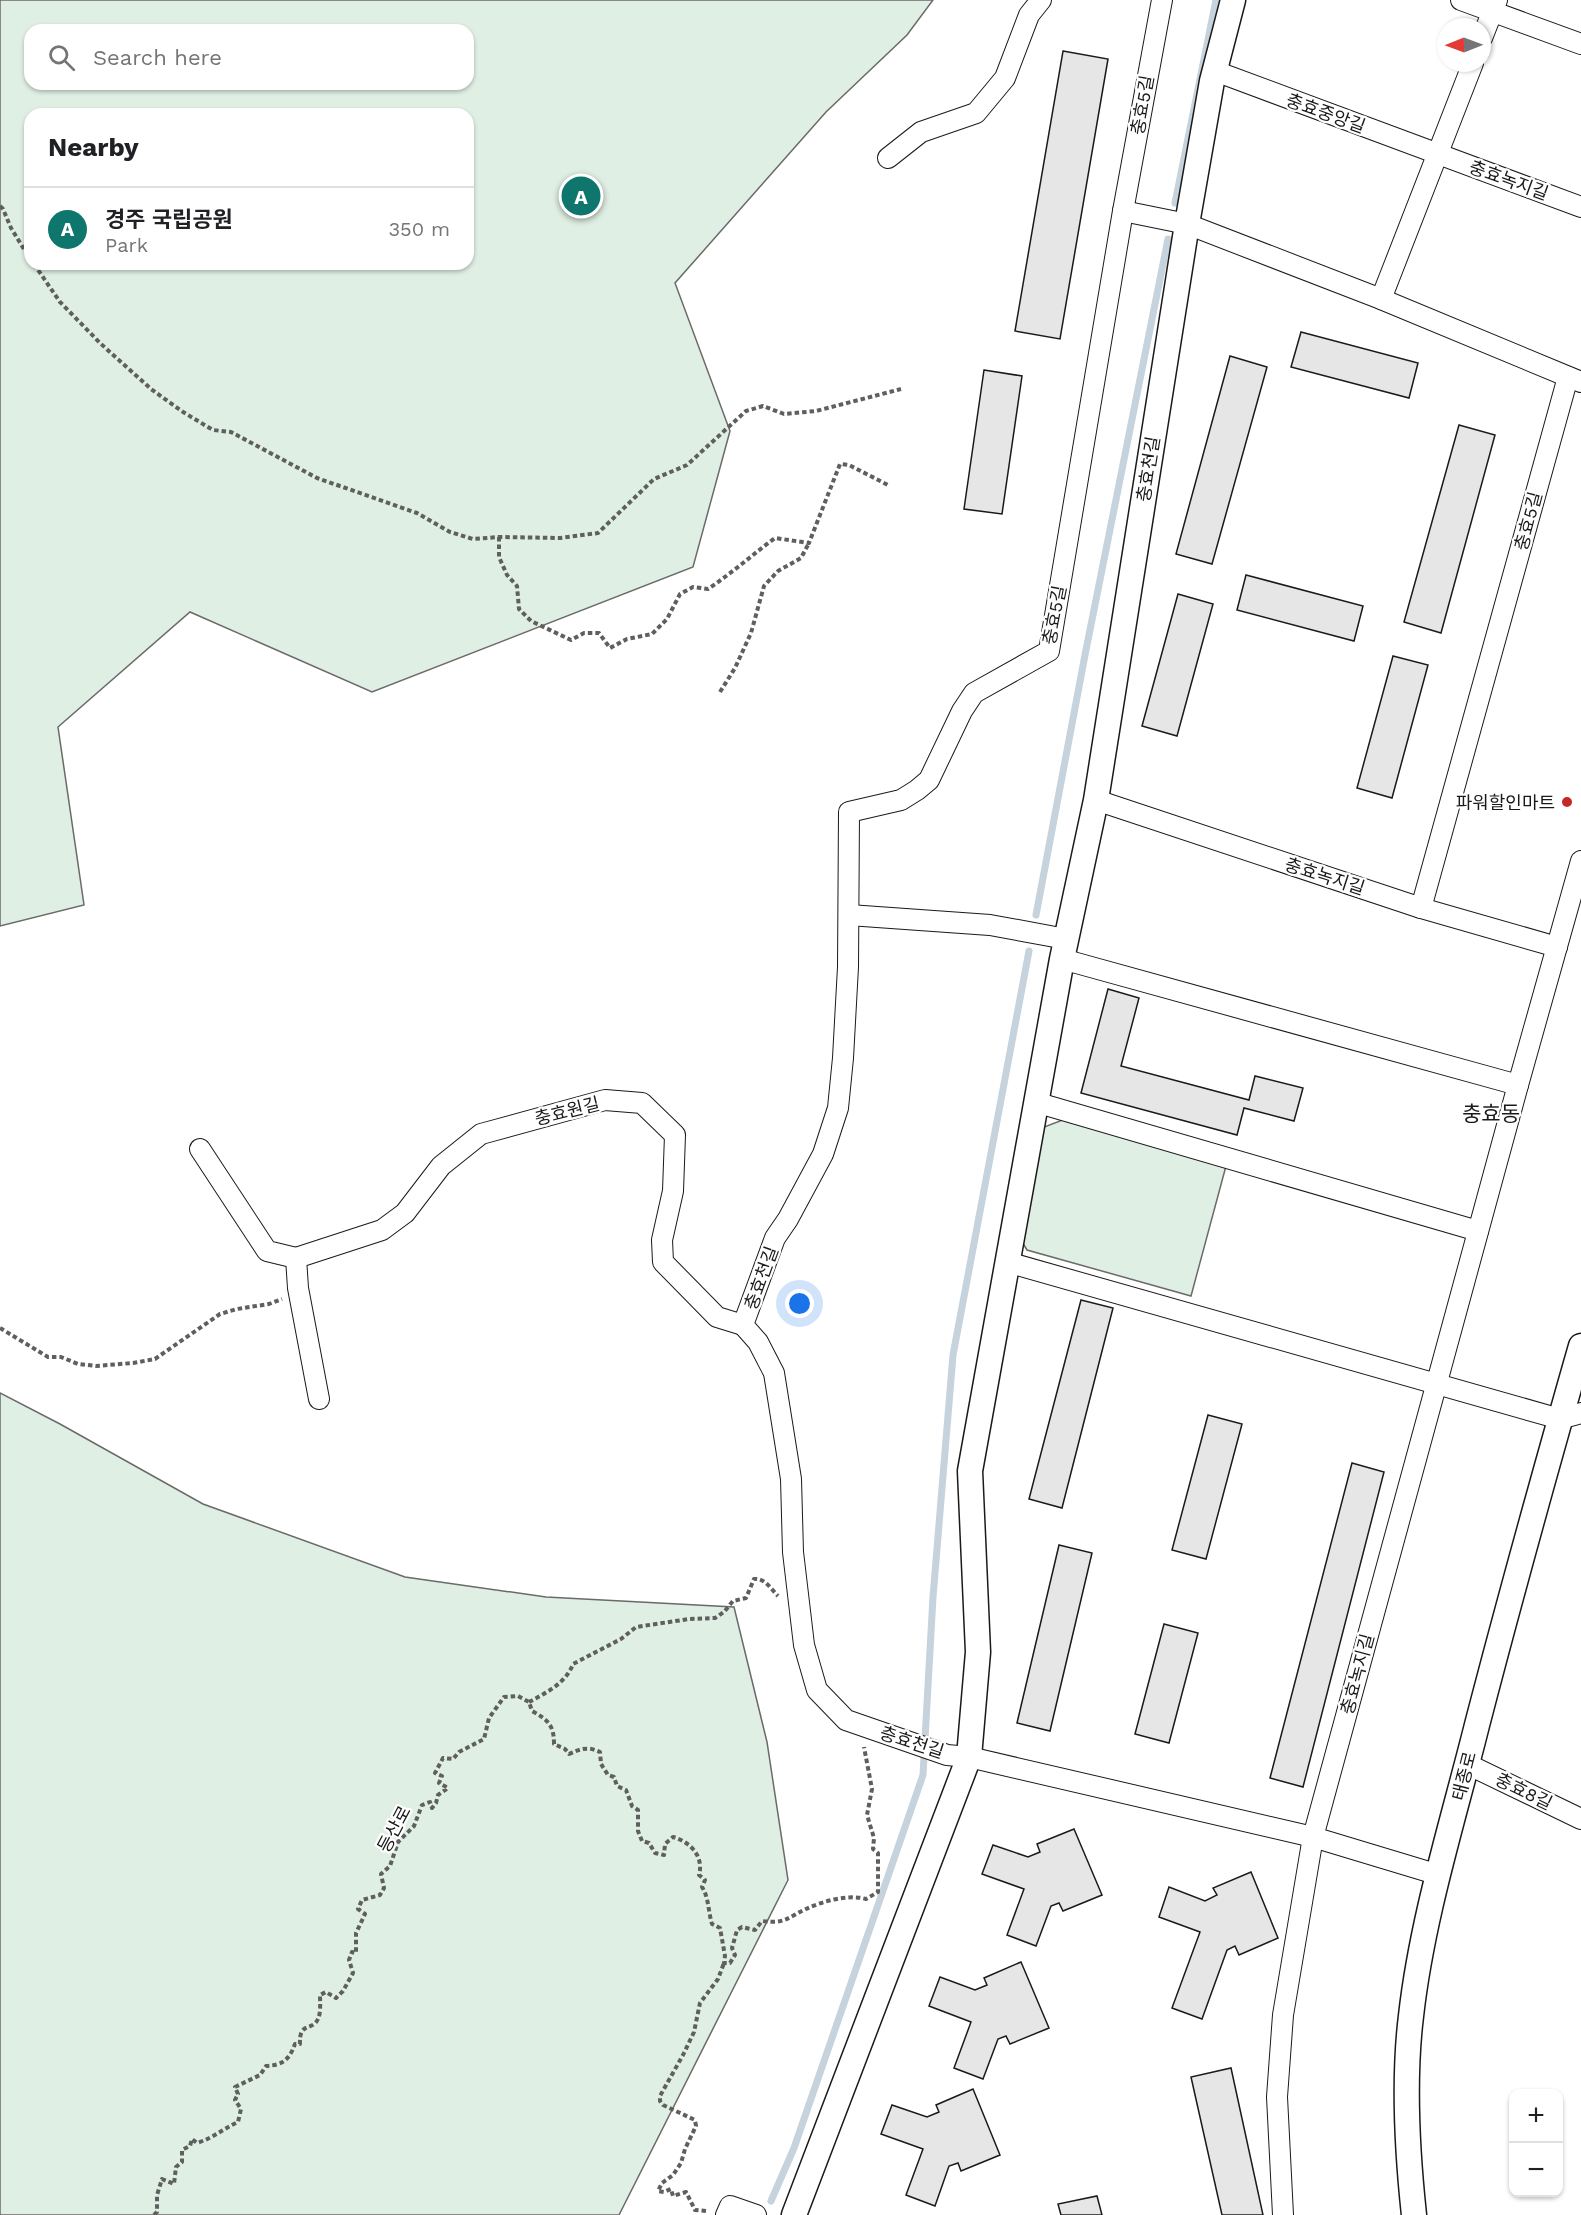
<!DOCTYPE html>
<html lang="en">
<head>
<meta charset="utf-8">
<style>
  body { margin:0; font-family:"Work Sans","Noto Sans KR",sans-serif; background:#f6f6f6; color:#202124 }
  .controls { position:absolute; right:18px; bottom:18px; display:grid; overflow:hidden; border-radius:12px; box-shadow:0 2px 4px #0004 }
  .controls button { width:54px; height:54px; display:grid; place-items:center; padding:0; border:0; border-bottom:2px solid #e0e0e0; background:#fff; color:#202124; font:30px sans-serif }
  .compass { position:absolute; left:1437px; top:18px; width:54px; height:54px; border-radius:50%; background:#fff; box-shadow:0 2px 4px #0004; rotate:269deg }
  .you { position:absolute; left:800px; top:1304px; width:21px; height:21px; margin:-15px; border:4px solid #fff; border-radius:50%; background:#1a73e8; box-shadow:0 0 0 9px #1a73e833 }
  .badge { display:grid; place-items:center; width:39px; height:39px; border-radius:50%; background:#0f766e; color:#fff; font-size:20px; font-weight:700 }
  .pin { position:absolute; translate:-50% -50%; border:3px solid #fff; box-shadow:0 2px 6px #0006 }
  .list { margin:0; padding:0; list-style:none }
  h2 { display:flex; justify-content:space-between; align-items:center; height:78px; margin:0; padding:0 24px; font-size:26px }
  h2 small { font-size:20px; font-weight:400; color:#757577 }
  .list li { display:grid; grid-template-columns:39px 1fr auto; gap:18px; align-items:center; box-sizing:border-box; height:84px; padding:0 24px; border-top:2px solid #e0e0e0 }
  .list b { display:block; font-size:22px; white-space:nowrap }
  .list p { margin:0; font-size:20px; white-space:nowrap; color:#757577 }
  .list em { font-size:20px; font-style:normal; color:#757577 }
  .icon { flex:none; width:33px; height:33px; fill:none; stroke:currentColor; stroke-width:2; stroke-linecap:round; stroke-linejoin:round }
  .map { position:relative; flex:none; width:1581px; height:2215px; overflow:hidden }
  .search { position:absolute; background:#fff; box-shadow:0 2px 4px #0004; left:24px; top:24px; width:450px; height:66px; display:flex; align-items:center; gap:15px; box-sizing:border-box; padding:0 21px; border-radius:18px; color:#757577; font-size:22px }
  .panel { position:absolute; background:#fff; box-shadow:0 2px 4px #0004; left:24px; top:108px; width:450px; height:162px; border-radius:18px }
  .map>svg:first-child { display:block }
  .green { fill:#e0efe3; stroke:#6a6a6a; stroke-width:1.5; fill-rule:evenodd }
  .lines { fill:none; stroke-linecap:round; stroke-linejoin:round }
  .stream { stroke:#c6d2dc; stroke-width:7 }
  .building { fill:#e6e6e6; stroke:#1a1a1a; stroke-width:1.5 }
  .minor-casing { stroke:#1a1a1a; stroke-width:22 }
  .tertiary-casing { stroke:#1a1a1a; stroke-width:27 }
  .path { stroke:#5f5f5f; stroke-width:4; stroke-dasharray:4.5 3; stroke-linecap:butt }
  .minor { stroke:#fff; stroke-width:20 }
  .tertiary { stroke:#fff; stroke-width:24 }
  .poi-dot { fill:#c62828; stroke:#fff; stroke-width:2 }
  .labels { text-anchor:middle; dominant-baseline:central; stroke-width:4.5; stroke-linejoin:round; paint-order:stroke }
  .street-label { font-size:18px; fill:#1a1a1a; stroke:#fff }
  .poi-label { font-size:18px; fill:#1a1a1a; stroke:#fff; text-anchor:end }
  .quarter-label { font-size:21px; fill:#1a1a1a; stroke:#fff }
</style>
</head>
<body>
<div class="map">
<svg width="1581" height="2215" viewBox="0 0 1581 2215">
  <rect width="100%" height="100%" fill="#fff"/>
  <g class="green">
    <path d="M0,0H933L907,35L826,112L675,283L730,431L693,567L372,692L190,612L58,727L84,905L0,926ZM30,30H468V84H30ZM30,114H468V264H30Z"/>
    <path d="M1065,1119L1226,1166L1191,1296L1027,1250L1018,1235L1039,1129Z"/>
    <path d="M0,1393L60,1424L203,1504L405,1577L546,1597L734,1607L767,1742L788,1880L619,2215H0Z"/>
  </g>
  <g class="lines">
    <g class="stream">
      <path d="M1175,203L1216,0"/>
      <path d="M1036,915L1085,655L1168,239"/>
      <path d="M771,2201L794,2148L923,1775L933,1597L953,1355L1029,951"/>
    </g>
  </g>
  <g class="building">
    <path d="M1063,51L1108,59L1060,339L1015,331Z"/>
    <path d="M1301,332L1418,363L1409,398L1291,367Z"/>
    <path d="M1230,356L1267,367L1212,564L1176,554Z"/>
    <path d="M984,370L1022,376L1002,514L964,509Z"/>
    <path d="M1459,425L1495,435L1441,633L1404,622Z"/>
    <path d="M1246,575L1363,606L1354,641L1237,610Z"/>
    <path d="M1178,594L1213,604L1177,736L1142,726Z"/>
    <path d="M1393,656L1428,665L1392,798L1357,788Z"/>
    <path d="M1108,989L1139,998L1121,1066L1249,1100L1255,1076L1303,1088L1294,1121L1244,1108L1237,1135L1081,1093Z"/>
    <path d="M1081,1300L1113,1308L1062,1508L1029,1499Z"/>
    <path d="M1208,1415L1242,1424L1206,1559L1172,1550Z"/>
    <path d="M1352,1463L1384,1472L1303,1787L1270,1778Z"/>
    <path d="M1059,1545L1092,1553L1050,1731L1017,1723Z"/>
    <path d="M1164,1624L1198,1633L1169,1743L1135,1734Z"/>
    <path d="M1074,1829L1102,1895L1063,1911L1059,1903L1051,1906L1036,1946L1007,1935L1024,1889L982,1874L993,1845L1028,1857L1040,1852L1037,1844Z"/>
    <path d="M1251,1872L1278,1938L1239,1955L1235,1946L1227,1950L1202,2019L1172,2008L1200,1932L1159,1917L1169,1887L1205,1901L1217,1895L1213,1888Z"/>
    <path d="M1021,1962L1049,2028L1010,2044L1006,2036L998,2039L983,2079L954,2068L971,2022L929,2006L940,1977L975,1990L987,1985L984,1978Z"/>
    <path d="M1231,2068L1263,2215H1222L1191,2077Z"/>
    <path d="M973,2089L1000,2155L961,2171L958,2163L949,2166L935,2206L906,2195L923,2149L881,2134L892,2105L927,2117L939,2112L936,2105Z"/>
    <path d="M1097,2196L1102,2215H1061L1058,2204Z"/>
  </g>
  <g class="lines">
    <defs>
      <g id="minor">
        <path d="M1162,0L1123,211L1049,651L974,693L962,711L929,780L917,790L901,800L849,812L848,967L843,1058L838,1108L823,1154L788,1219L775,1238L743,1325L758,1342L774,1373L791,1479L793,1552L804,1645L817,1690L846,1720L947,1755L969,1757L1313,1837L1439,1875"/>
        <path d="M1461,0L1581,44"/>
        <path d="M1482,38L1497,0"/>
        <path d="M1215,71L1581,207"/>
        <path d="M888,158L921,132L976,113L1005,78L1029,15L1041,0"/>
        <path d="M1123,211L1187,224L1381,299L1581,382"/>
        <path d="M1381,299L1473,63"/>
        <path d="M1096,800L1421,908L1557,947"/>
        <path d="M1421,908L1568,377"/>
        <path d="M849,915L990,925L1066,939"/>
        <path d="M1062,959L1518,1085"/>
        <path d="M1035,1102L1478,1231"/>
        <path d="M200,1149L267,1251L296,1258"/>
        <path d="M1007,1262L1560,1419L1581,1413"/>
        <path d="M319,1399L298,1288L296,1258L382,1230L405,1213L441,1166L481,1134L605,1100L642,1103L675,1135L673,1191L662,1240L663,1262L717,1317L743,1325"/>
        <path d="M1467,1764L1581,1819"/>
        <path d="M726,2215L730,2206L756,2215"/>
        <path d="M1283,2215L1277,2097L1283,2015L1313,1837L1518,1085L1581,861"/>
      </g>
      <g id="tertiary">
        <path d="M794,2215L969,1757L978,1652L970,1471L1062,959L1096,800L1187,224L1212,81L1233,0"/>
        <path d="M1414,2215C1407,2150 1403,2081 1411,2016C1422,1918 1453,1821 1477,1725C1510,1598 1545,1472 1581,1346"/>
      </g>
    </defs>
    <use href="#minor" class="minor-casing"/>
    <use href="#tertiary" class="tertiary-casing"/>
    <g class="path">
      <path d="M0,206L3,209L11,228L30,259"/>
      <path d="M34,264L60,302L100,343L151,389L183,412L213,430L231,432L317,478L417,513L450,532L473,539L499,537L560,538L598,533L654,479L687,465L746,411L763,406L784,414L816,411L901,389"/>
      <path d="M499,537V557L507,575L517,586L519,609L531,621L571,640L584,633H599L610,648L627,639L652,634L667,619L680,594L693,587L708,589C732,573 752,555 775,538L809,543L840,464L849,465L888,485"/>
      <path d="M720,692L735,668L751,633L764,586L778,571L801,558L809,543"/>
      <path d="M0,1328L48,1357H61L78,1364L96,1366L133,1363L155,1359L220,1314L237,1309L269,1304L282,1299"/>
      <path d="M529,1702C546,1693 566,1683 573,1664L621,1639L636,1627L689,1619L715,1618L724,1612L733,1601L746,1598L754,1579C765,1578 771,1589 778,1596"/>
      <path d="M706,2211L695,2210L686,2192L673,2196L671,2189L664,2192L658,2191L662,2183L673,2175L681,2163L685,2149L696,2126L695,2120L663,2105L660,2101V2096L683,2055L694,2032L700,2003L718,1979L724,1963"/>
      <path d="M154,2215L157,2212V2195L162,2179L174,2184L176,2167L182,2162V2150L190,2146L192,2139L197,2143C213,2138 223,2129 238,2122L241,2109L235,2100L238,2094L235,2087L260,2075L266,2066C283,2065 289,2060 295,2044H300C299,2021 312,2032 318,2019C321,2013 320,2002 320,1995L326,1992L336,1998L343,1991L353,1973L349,1960L352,1952L356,1953V1933L365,1914L358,1909L362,1900L380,1895L384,1888L381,1874L390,1866L398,1842L414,1826L422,1805L430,1802L432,1808L436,1803L438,1795L448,1788L439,1783L442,1776L435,1773L443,1758L453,1759L459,1752L484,1739L489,1718L504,1697L518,1696L529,1702L532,1711C548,1720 554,1725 554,1744L565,1749L569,1754C580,1749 588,1746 600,1752L601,1764L608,1775L614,1777L617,1786L626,1790L632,1806L638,1810V1831L642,1841L649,1843L655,1853L664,1855L665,1844L673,1837C691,1842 704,1857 699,1875L705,1880L702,1887C709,1898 708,1911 712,1924L720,1928L725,1956L724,1963H730L735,1955L732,1948L737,1930L742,1927L755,1930L762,1921C785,1924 787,1918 806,1909C823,1901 848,1894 866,1899L878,1892V1853L873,1849L874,1838L867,1815L872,1789L864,1747"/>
    </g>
    <use href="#minor" class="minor"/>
    <use href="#tertiary" class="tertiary"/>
  </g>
  <circle class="poi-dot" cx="1567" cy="802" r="6"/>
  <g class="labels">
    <g class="street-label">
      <text transform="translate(1142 105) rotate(-80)">충효5길</text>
      <text transform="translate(1326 113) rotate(20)">충효중앙길</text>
      <text transform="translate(1509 180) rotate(20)">충효녹지길</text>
      <text transform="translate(1148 469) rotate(-81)">충효천길</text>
      <text transform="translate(1528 521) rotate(-75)">충효5길</text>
      <text transform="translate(1054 615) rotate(-79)">충효5길</text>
      <text transform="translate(1325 876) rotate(18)">충효녹지길</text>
      <text transform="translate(567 1111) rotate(-14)">충효원길</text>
      <text transform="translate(761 1278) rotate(-70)">충효천길</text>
      <text transform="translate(1357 1674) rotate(-75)">충효녹지길</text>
      <text transform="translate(912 1742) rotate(18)">충효천길</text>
      <text transform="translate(1464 1776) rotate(-76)">태종로</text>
      <text transform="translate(1524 1791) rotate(26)">충효8길</text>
      <text transform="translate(394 1829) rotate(-62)">등산로</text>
    </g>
    <g class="poi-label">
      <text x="1555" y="802">파워할인마트</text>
    </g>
    <g class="quarter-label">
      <text x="1491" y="1113">충효동</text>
    </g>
  </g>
</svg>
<div class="controls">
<button>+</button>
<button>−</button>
</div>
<svg class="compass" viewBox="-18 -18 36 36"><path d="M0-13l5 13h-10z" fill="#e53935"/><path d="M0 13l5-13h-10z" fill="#757577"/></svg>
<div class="you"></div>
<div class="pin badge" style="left:581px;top:196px">A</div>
<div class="search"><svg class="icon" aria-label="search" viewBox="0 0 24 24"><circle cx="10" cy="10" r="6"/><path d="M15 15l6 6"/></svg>Search here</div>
<section class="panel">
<h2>Nearby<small></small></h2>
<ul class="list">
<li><span class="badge">A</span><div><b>경주 국립공원</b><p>Park</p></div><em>350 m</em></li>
</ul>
</section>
</div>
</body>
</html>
